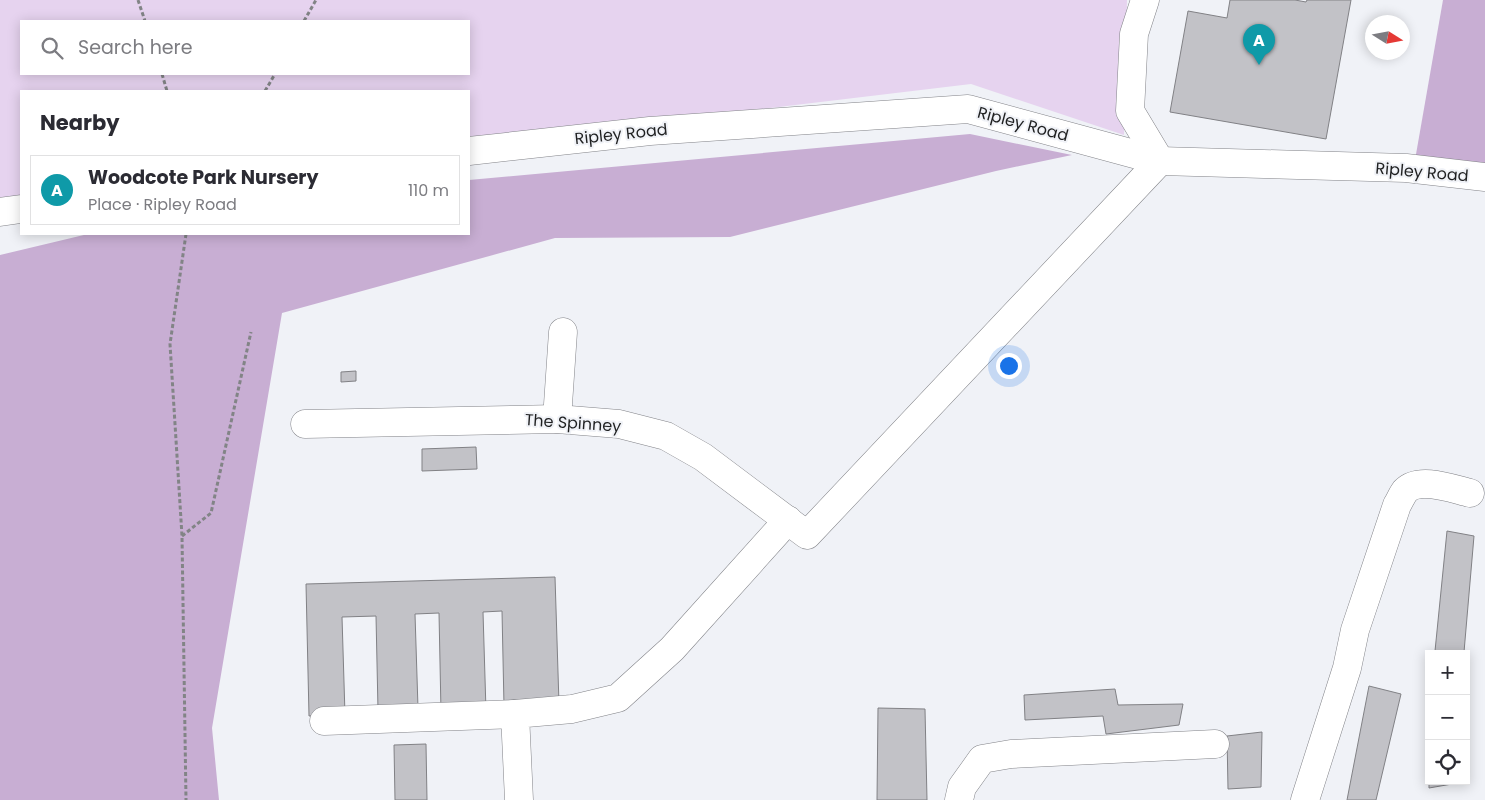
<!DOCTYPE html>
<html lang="en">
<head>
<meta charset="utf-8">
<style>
  body { margin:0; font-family:Poppins,sans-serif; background:#f2f2f3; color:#2b2b33 }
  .controls { position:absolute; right:15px; bottom:15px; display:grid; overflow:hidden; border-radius:0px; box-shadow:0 2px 12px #0003 }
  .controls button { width:45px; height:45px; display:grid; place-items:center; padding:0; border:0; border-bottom:1px solid #e1e1e2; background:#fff; color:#2b2b33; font:25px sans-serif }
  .compass { position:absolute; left:1365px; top:15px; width:45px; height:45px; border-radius:50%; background:#fff; box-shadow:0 2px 12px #0003; rotate:101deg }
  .you { position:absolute; left:1008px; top:365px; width:18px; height:18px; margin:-12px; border:4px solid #fff; border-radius:50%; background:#1a73e8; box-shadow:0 0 0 8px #1a73e833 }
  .badge { display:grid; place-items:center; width:32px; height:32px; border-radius:50%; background:#ab171f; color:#fff; font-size:16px; font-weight:700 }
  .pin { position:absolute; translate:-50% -41px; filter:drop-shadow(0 1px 2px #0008) }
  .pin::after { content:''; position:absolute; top:26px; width:18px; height:15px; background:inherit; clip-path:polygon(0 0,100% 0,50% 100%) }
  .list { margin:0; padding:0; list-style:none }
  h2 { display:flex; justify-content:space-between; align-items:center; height:65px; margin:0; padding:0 20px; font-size:21px }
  h2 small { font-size:16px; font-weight:400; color:#7c7c81 }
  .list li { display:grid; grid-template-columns:32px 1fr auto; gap:15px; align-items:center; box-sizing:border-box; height:70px; margin:0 10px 10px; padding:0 10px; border:1px solid #e1e1e2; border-radius:0px }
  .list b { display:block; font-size:19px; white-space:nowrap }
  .list p { margin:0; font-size:16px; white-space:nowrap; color:#7c7c81 }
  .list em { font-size:16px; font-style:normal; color:#7c7c81 }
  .icon { flex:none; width:28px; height:28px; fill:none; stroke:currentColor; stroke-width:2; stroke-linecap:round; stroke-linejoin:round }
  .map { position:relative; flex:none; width:1485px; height:800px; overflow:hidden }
  .search { position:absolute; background:#fff; box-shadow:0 2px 12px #0003; left:20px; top:20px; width:450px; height:55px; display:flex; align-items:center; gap:12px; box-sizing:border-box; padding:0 18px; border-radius:0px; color:#7c7c81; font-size:19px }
  .panel { position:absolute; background:#fff; box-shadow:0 2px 12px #0003; left:20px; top:90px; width:450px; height:145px; border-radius:0px }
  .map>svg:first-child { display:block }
  .green { fill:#e6d3ef; fill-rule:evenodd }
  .forest { fill:#c8aed3 }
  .building { fill:#c2c2c7; stroke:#818185 }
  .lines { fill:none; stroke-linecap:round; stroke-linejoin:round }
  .minor-casing { stroke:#828388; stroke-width:29 }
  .path { stroke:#828486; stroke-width:3; stroke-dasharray:4 2.5; stroke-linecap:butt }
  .minor { stroke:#fff; stroke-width:28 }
  .labels { text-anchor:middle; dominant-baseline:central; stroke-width:4; stroke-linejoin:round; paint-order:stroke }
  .street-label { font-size:16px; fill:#1f2021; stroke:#f0f2f7 }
</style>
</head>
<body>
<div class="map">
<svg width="1485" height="800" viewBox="0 0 1485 800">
  <rect width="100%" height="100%" fill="#f0f2f7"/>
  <path class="green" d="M0,0H1127L1124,135L971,84L469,144V91H21V197L0,199ZM21,21H469V74H21Z"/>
  <g class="forest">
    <path d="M1443,0H1485V163L1415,160Z"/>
    <path d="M970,134L1072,155L996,171L730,237L555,238L282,313L212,728L219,800H0V255L88,234H469V180Z"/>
  </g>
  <g class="building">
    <path d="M1230,0H1295L1306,2L1307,0H1351L1326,139L1170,112L1188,11L1227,18Z"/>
    <path d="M356,371V381L341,382V372Z"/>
    <path d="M476,447L477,469L422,471V449Z"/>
    <path d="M1447,531L1474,536L1464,652L1435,651Z"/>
    <path d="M555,577L559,704L504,706L502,611L483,612L486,711L441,712L439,613L415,614L418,708L378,710L376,616L342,617L345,715L309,716L306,584Z"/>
    <path d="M1369,686L1401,694L1376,800H1347Z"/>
    <path d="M1115,689L1118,705L1183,704L1179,725L1106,734L1103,716L1025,720L1024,695Z"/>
    <path d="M878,708L925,709L927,800H877Z"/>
    <path d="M1262,732L1261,787L1228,789L1227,736Z"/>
    <path d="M426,744L427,800H395L394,745Z"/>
    <path d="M1429,781H1453L1452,784L1429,788Z"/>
  </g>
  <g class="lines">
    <defs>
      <g id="minor">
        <path d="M469,151L650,131L968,109L1160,161L1406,168L1485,177"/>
        <path d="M0,212L21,209"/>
        <path d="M557,419L563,332"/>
        <path d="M305,424L557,419L619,424L666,436L703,457L807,535L1160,161L1130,111L1134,34L1145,0"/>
        <path d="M324,721L515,714"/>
        <path d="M519,800L515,714L572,709L618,698L672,649L788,520"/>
        <path d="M959,800L962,787L982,759L1011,754L1215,744"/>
        <path d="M1305,800L1347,668L1355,630L1397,505C1400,500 1402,495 1405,491C1419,476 1453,489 1470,493"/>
      </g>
    </defs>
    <use href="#minor" class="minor-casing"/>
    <g class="path">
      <path d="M138,0L145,21"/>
      <path d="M304,21L316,0"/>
      <path d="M162,74L167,91"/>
      <path d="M265,91L275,74"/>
      <path d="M186,234L170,344L182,536L186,800"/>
      <path d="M182,536L211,513L251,332"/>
    </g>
    <use href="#minor" class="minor"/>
  </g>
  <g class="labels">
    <g class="street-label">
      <text transform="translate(1023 124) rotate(15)">Ripley Road</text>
      <text transform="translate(621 134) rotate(-6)">Ripley Road</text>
      <text transform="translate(1422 172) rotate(5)">Ripley Road</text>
      <text transform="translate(573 423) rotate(4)">The Spinney</text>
    </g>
  </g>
</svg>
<div class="controls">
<button>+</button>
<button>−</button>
<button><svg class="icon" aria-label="locate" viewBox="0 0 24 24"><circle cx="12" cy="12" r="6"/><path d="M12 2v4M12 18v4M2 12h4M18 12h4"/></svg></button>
</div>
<svg class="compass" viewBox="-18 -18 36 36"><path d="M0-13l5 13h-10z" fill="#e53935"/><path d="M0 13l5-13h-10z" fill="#7c7c81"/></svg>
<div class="you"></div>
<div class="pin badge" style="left:1259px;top:65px;background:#0f9aa8">A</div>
<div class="search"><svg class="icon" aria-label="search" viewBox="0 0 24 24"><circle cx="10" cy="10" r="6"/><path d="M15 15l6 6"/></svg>Search here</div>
<section class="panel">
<h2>Nearby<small></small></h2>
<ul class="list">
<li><span class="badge" style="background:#0f9aa8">A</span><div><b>Woodcote Park Nursery</b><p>Place · Ripley Road</p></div><em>110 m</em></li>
</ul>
</section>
</div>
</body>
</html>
